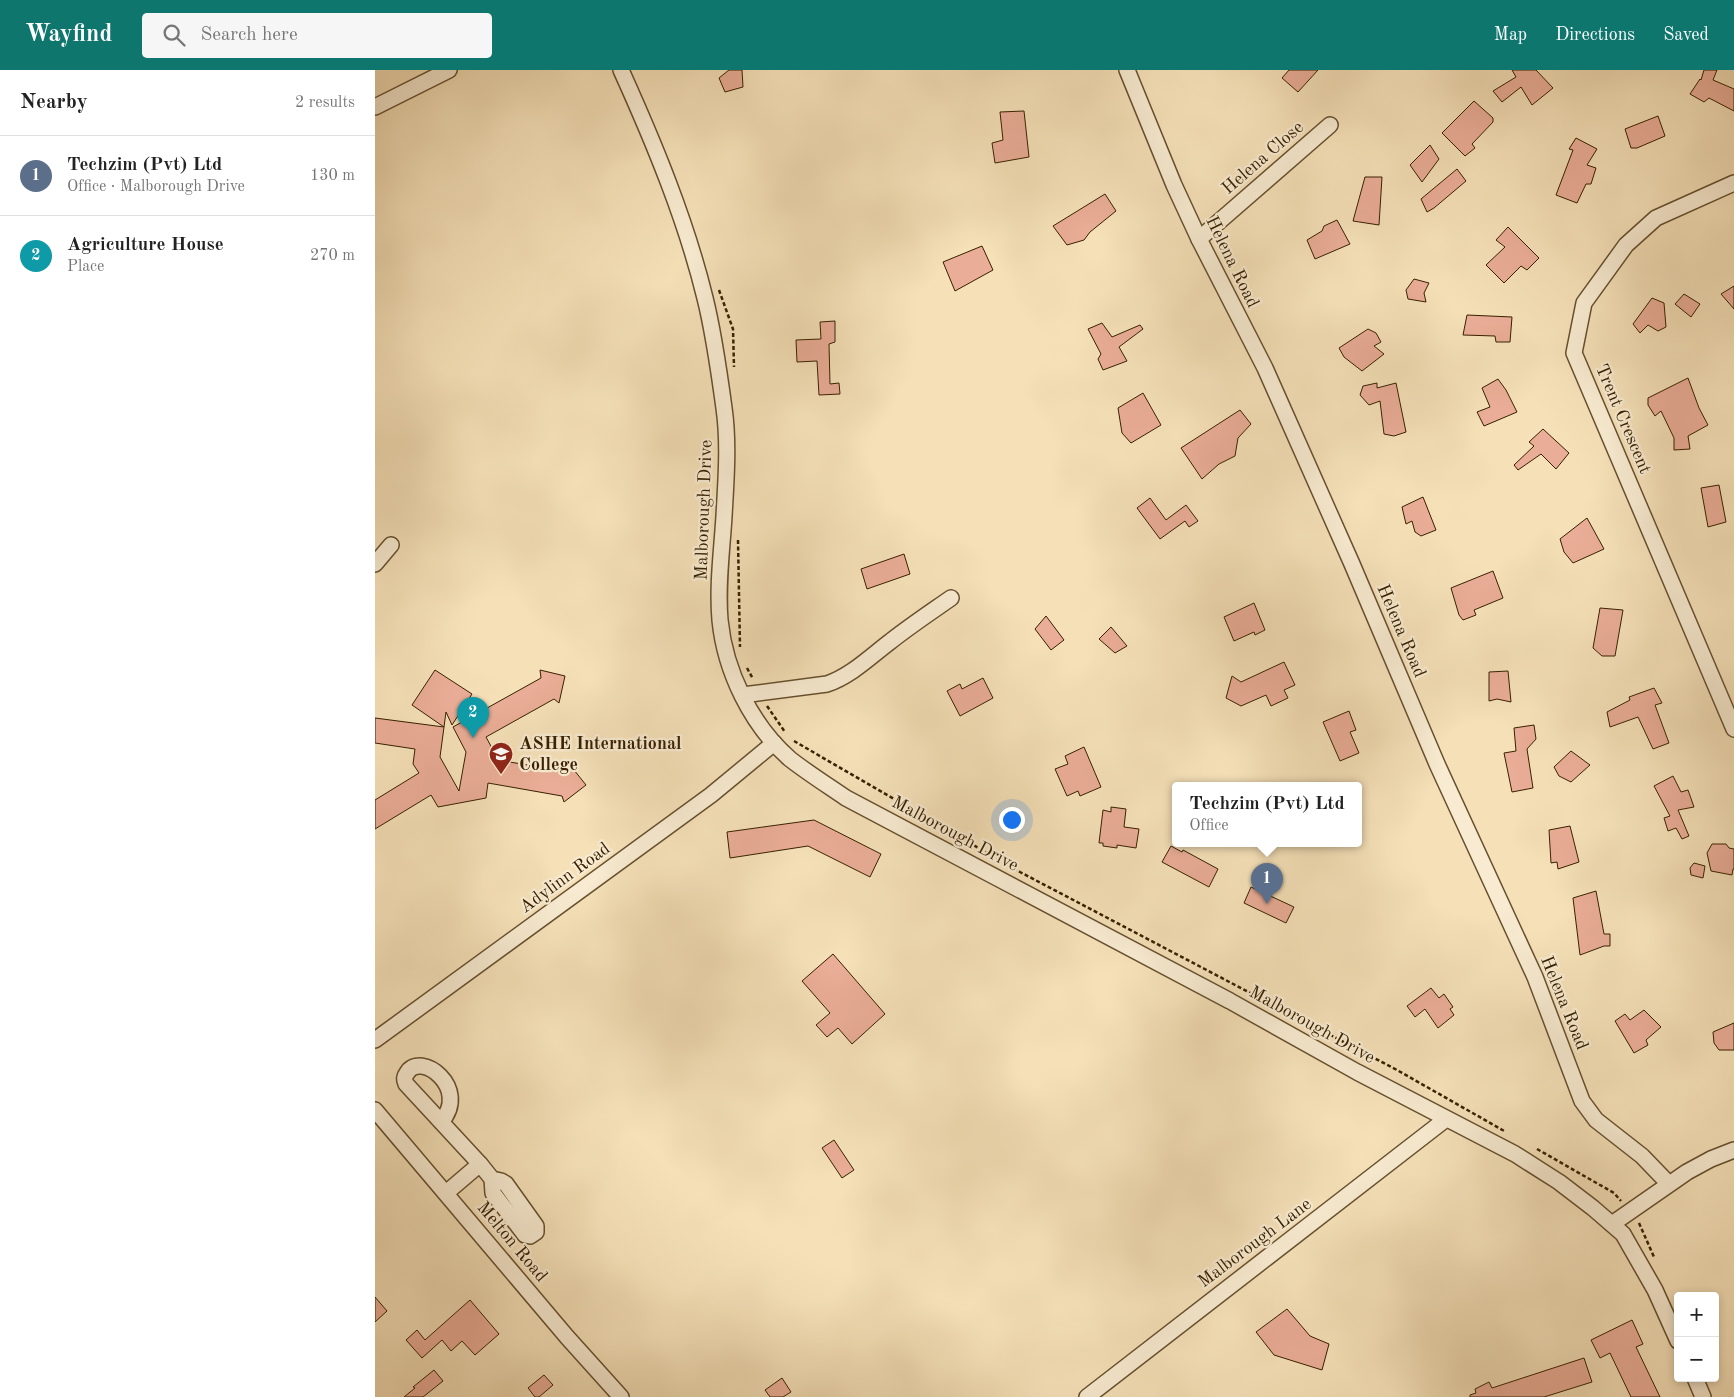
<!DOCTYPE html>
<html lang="en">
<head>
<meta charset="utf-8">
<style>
  body { margin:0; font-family:"Old Standard TT",serif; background:#f6f6f6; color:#222 }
  .controls { position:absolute; right:15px; bottom:15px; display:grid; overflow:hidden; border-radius:5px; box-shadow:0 2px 8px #0003 }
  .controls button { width:45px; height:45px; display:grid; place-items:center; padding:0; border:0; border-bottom:1px solid #e0e0e0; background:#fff; color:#222; font:25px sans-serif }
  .you { position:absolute; left:636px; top:749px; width:18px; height:18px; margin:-12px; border:4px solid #fff; border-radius:50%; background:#1a73e8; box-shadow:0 0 0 8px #1a73e833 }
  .badge { display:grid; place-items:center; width:32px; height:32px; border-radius:50%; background:#0f766e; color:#fff; font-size:16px; font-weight:700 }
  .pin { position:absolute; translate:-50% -41px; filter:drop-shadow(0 1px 2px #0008) }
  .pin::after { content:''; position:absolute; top:26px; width:18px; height:15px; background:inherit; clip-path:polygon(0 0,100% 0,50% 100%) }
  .popup { position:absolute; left:797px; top:712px; width:190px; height:65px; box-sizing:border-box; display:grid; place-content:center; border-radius:5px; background:#fff; filter:drop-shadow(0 1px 4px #0005); font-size:16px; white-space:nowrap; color:#767676 }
  .popup b { font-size:19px; color:#222 }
  .popup::after { content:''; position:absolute; left:50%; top:100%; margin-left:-10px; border:10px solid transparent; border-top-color:#fff }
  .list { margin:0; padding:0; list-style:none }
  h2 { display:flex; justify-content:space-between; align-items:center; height:65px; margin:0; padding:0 20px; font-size:21px }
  h2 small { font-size:16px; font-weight:400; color:#767676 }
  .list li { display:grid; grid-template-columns:32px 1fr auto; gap:15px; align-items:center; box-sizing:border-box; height:80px; padding:0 20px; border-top:1px solid #e0e0e0 }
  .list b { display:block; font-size:19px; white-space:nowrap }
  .list p { margin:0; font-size:16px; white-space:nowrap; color:#767676 }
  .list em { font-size:16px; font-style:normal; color:#767676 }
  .icon { flex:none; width:28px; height:28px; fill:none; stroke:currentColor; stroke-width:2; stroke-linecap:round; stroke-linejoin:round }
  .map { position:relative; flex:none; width:1359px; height:1327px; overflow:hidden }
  header { display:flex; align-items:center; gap:30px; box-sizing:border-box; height:70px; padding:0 25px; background:#0f766e; color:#fff }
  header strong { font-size:24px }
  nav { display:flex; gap:28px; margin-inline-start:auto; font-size:18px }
  .search { width:350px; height:45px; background:#f6f6f6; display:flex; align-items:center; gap:12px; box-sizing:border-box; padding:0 18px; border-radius:5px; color:#767676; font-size:19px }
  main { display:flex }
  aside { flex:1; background:#fff }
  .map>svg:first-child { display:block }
  .building { fill:#eaad97; stroke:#372000 }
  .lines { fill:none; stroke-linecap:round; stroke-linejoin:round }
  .minor-casing { stroke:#66502e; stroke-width:18 }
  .path { stroke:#372000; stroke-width:2.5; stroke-dasharray:4 2.5; stroke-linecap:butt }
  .minor { stroke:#f8ebd1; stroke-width:15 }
  .labels { text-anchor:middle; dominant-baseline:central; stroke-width:4.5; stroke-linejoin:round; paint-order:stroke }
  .street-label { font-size:18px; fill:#372000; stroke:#f8ebd1 }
  .poi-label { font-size:18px; font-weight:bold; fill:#372000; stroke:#f8ebd1; text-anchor:start }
</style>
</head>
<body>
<header>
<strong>Wayfind</strong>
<div class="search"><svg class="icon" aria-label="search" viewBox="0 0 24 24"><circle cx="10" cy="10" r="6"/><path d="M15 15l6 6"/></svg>Search here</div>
<nav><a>Map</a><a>Directions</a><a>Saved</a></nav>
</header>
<main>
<aside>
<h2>Nearby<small>2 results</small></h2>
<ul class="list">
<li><span class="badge" style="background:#5c6f8a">1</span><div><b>Techzim (Pvt) Ltd</b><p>Office · Malborough Drive</p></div><em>130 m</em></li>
<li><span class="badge" style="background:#0f9aa8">2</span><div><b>Agriculture House</b><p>Place</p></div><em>270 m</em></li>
</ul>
</aside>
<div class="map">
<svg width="1359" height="1327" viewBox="0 0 1359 1327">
  <rect width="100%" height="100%" fill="#f5e0b8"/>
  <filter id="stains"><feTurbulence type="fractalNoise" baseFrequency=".004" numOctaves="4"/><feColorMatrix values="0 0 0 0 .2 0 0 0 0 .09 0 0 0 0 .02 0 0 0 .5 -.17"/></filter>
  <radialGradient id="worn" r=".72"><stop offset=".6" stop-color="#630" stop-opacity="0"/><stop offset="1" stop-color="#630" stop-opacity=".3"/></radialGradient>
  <g class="building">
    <path d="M354,0H367L368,17L350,22L344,8Z"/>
    <path d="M914,0H943L923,22L907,8Z"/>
    <path d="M1137,0H1161L1178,18L1157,35L1146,17L1127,32L1118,21L1141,7Z"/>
    <path d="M1329,0H1342L1338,10L1359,19V41L1334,28L1329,32L1315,24L1325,9L1326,10Z"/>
    <path d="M1099,31L1118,48V52L1097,74L1100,78L1090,86L1067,63Z"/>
    <path d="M649,41L654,87L620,93L617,73L628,70L625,42Z"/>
    <path d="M1283,46L1290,66L1262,78H1256L1250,59Z"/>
    <path d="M1201,68L1222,79L1212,95L1221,98L1216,114H1211L1202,133L1181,125L1198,80L1194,79Z"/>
    <path d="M1055,75L1064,89L1047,112L1035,95Z"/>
    <path d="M1082,99L1091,111L1059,138L1052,142L1046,129Z"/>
    <path d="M990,107H1007L1004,155L978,151Z"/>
    <path d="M730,124L741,141L715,162L709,170L692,175L678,156Z"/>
    <path d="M962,150L975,174L940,189L932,170L947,161L949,156Z"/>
    <path d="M1133,157L1164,188L1152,200L1146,196L1129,213L1111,195L1130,177L1121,170Z"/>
    <path d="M607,176L618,200L580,221L568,192Z"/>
    <path d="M1039,209L1054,213L1049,223L1051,232L1033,229L1031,220Z"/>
    <path d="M1359,216V239L1346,224Z"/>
    <path d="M1309,224L1325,234L1316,247L1300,234Z"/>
    <path d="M1277,228L1289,233L1291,257L1283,261L1273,255L1265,263L1258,254Z"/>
    <path d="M1092,245L1137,247L1135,272H1121L1120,266L1088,265Z"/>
    <path d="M460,251V272L454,274L455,314L464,313L465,324L444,325L442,291L422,292L421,270L446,269L445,252Z"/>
    <path d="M727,253L737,267L765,255L768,259L744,277L752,291L728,300L723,289L726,284L713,259Z"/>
    <path d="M993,259L1001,263L1006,272L999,276L1009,284L987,301L969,287L964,278Z"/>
    <path d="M1313,308L1324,338L1333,355L1313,366L1315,379L1299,380V368L1286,341L1280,346L1273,335V328Z"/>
    <path d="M1123,309L1131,320L1142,342L1109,356L1102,342L1115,337L1107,318Z"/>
    <path d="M1002,313V318L1021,313L1031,362L1019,366L1009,364L1005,331L994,335L985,325L988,316Z"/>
    <path d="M768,323L786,355L756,373L747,363L743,338Z"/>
    <path d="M865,340L876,354L863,368L860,386L844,394L827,409L806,378Z"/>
    <path d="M1168,359L1194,383L1181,399L1166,384L1143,400L1139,395L1159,376L1154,372Z"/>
    <path d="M1344,415L1351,452L1333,457L1326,418Z"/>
    <path d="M1048,427L1061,460L1046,466L1040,462L1037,451L1031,454L1027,437Z"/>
    <path d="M775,428L791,450L811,435L823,451L814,457L810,451L785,469L762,438Z"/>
    <path d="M1212,448L1229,479L1198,493L1189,482L1185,469Z"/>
    <path d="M529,484L535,504L492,519L486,499Z"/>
    <path d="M1118,501L1128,528L1099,540L1101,545L1088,550L1084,545L1076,518Z"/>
    <path d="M879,533L890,560L880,565L879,562L859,571L849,547Z"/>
    <path d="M1225,538L1248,540L1240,586H1227L1218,578Z"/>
    <path d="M671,546L689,570L676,580L660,559Z"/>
    <path d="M736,557L752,576L740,583L724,569Z"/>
    <path d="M909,592L920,615L909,620L913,628L896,636L891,625L866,636L851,628L857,606L866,612Z"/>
    <path d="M60,600L97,624L77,655L71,642L69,657L37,635Z"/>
    <path d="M165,600L190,606L184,633L179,629L111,667L117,678L116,689L190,701L195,695L211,715L189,732L187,726L113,713L111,728L63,737L56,725L0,759V730L44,703L38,694L40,679L0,673V648L69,657L65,687L84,721L91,682L78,657L166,608Z"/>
    <path d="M1133,601L1136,632L1122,629L1114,631V602Z"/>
    <path d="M608,608L618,628L585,646L572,621L585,614L587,619Z"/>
    <path d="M1279,618L1287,633L1280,635L1294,673L1278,679L1263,647L1235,657L1232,642L1255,630L1254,627Z"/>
    <path d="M974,641L981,660L975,662L984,683L965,691L948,652Z"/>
    <path d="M1159,655L1161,669L1152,679L1158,718L1137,722L1129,683L1141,681L1139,658Z"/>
    <path d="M709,677L726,717L705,726L703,721L692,726L680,699L693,694L690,686Z"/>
    <path d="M1196,681L1215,695L1196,712L1184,706L1179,697Z"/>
    <path d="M1298,706L1306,722L1313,720L1319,737L1303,740L1314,766L1307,769L1301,758L1293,761L1289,748L1295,746L1279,716Z"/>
    <path d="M736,737L751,739L749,757L764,759L761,778L742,775V778L728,776V773H724L728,740L736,742Z"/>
    <path d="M439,750L506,784L495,807L433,776L355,788L352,762Z"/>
    <path d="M1195,756L1204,792L1183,799L1182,792L1176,793L1174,760Z"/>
    <path d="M1337,774H1351L1354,778L1359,779V799H1358L1357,805L1336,801L1332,783Z"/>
    <path d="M796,776L807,782L808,780L843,799L834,817L787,792Z"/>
    <path d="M1319,793L1330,796L1328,808L1316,805L1315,798Z"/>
    <path d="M876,817L919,837L911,853L869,833Z"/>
    <path d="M1221,821L1229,864H1235V876H1229L1205,885L1198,828Z"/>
    <path d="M458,884L510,944L477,974L463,958L452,967L441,955L455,943L427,911Z"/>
    <path d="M1056,918L1064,928L1069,924L1078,937L1075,939L1079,945L1063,958L1050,939L1040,947L1032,936Z"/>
    <path d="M1269,940L1286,957L1271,970L1273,975L1259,983L1240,951L1250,944L1255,950Z"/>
    <path d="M1359,953V980H1344L1339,973L1338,962Z"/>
    <path d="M459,1070L479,1100L467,1108L447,1078Z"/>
    <path d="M0,1227L12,1241L0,1252Z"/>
    <path d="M95,1230L124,1264L100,1285L87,1271L76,1281L67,1270L47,1288L31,1270L42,1260L50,1270Z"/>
    <path d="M912,1239L935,1266L954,1274L947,1300L899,1285L881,1262Z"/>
    <path d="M1257,1250L1268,1274L1261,1277L1285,1327H1256L1235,1283L1225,1288L1216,1270Z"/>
    <path d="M1209,1288L1217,1312L1169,1327H1095V1325L1101,1323L1100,1319L1114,1312L1117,1318Z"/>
    <path d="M59,1300L68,1311L48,1327H29L40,1318L38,1317Z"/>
    <path d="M169,1305L178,1315L164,1327H160L153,1318Z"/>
    <path d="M407,1308L416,1322L408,1327H395L390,1320Z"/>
  </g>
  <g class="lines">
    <defs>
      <g id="minor">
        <path d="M246,0C279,73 311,150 330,228C339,264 344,301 349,338C354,373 351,410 349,446C347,480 342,515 345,550C350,601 376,655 415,689C433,703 452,715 471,728L855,931L982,1002L1140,1084L1184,1112L1218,1138L1248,1164L1280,1220L1303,1271"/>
        <path d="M752,0L799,115L824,169L890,298L977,494L1062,694L1160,907L1207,1031L1221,1050L1267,1086L1294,1114"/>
        <path d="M0,37L74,0"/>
        <path d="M1359,113L1281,148L1251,175L1209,233L1199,283L1359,659"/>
        <path d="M824,169L955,55"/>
        <path d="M0,494L16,475"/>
        <path d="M368,625L452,614C476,606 496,586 516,571C535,556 556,542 576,528"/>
        <path d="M0,970L336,725L399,673"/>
        <path d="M0,1040L192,1267L246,1327"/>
        <path d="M66,1052C96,1018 45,980 32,1003C29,1007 29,1009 31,1014L105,1094"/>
        <path d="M71,1123L105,1094L117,1109L118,1123L150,1165L155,1166L161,1162V1156L131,1114L126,1111L117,1109"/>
        <path d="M1237,1154L1312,1102L1336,1089L1359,1080"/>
        <path d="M1320,1308L1328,1327"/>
        <path d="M712,1327L1071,1049"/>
      </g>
    </defs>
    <use href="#minor" class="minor-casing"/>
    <g class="path">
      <path d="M344,220L358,259L359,297"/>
      <path d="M363,470L365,577"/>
      <path d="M372,598L378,609"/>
      <path d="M392,636L410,662"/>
      <path d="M419,671L645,802L1022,1000L1131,1062"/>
      <path d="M1162,1079L1239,1123L1246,1131"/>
      <path d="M1264,1153L1279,1187"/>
    </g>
    <use href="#minor" class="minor"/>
  </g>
  <defs>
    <symbol id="university-pin" viewBox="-11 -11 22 30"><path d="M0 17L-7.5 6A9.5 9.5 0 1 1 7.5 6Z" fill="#8f2418" stroke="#f8ebd1"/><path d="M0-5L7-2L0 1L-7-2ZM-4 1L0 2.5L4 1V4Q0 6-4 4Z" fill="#fff"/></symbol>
  </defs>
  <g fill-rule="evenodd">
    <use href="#university-pin" x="112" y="670" width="28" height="38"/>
  </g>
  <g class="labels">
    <g class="street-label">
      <text transform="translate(888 88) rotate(-41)">Helena Close</text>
      <text transform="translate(857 192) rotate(64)">Helena Road</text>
      <text transform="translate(1248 349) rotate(67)">Trent Crescent</text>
      <text transform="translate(329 440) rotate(-88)">Malborough Drive</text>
      <text transform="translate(1026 561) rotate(67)">Helena Road</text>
      <text transform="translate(580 764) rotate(28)">Malborough Drive</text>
      <text transform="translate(190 808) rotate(-36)">Adylinn Road</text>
      <text transform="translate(1189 933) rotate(68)">Helena Road</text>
      <text transform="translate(937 955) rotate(29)">Malborough Drive</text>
      <text transform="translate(137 1172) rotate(50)">Melton Road</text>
      <text transform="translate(880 1173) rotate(-37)">Malborough Lane</text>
    </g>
    <g class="poi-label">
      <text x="144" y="674">ASHE International<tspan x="144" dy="21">College</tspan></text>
    </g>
  </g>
  <rect width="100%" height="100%" filter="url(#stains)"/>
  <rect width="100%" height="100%" fill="url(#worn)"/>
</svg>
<div class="controls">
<button>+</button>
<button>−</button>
</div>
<div class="you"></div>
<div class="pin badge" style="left:892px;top:834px;background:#5c6f8a">1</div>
<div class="popup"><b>Techzim (Pvt) Ltd</b>Office</div>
<div class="pin badge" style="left:98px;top:668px;background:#0f9aa8">2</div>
</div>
</main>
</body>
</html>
